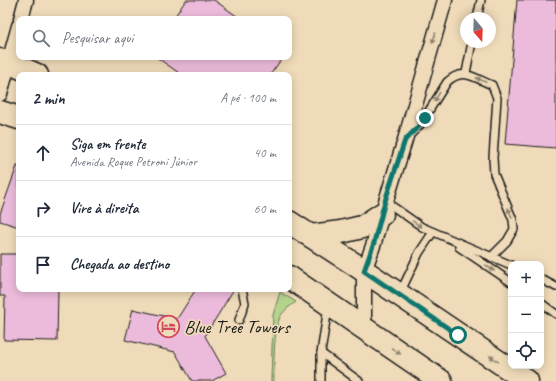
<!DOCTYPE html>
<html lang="pt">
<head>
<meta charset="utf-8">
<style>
  body { margin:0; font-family:Caveat,sans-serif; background:#f2f2f3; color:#1f2937 }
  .controls { position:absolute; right:12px; bottom:12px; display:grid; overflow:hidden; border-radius:8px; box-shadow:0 2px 10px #0003 }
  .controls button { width:36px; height:36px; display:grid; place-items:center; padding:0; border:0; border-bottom:1px solid #e0e1e3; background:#fff; color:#1f2937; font:20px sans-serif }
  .compass { position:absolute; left:460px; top:12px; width:36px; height:36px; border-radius:50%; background:#fff; box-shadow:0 2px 10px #0003; rotate:161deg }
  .stop { position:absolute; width:12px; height:12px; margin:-9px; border:3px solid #0f766e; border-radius:50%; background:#fff }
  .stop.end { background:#0f766e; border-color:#fff; box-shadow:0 1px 4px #0008 }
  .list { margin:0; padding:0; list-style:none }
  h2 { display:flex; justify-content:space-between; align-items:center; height:52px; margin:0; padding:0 16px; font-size:17px }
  h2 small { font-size:13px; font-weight:400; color:#747a83 }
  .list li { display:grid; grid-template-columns:26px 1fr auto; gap:12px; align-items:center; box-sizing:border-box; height:56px; padding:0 16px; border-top:1px solid #e0e1e3 }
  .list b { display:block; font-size:15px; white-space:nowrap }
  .list p { margin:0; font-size:13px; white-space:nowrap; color:#747a83 }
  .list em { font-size:13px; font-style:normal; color:#747a83 }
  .icon { flex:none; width:22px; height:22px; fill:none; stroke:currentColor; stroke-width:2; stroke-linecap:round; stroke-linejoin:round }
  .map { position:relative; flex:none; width:556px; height:381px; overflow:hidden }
  .search { position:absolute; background:#fff; box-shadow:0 2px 10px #0003; left:16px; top:16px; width:276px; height:44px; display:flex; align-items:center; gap:10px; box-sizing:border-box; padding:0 14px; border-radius:8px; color:#747a83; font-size:15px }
  .panel { position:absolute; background:#fff; box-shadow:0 2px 10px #0003; left:16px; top:72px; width:276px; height:220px; border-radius:8px }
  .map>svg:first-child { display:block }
  .green { fill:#b4d48e; stroke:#687855 }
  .building { fill:#ecbbdb; stroke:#1c1c1c }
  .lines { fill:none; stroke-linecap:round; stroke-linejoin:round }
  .service-casing { stroke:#1c1c1c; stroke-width:10 }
  .minor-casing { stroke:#1c1c1c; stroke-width:17 }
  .primary-casing { stroke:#1c1c1c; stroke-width:25 }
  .service { stroke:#efdbb9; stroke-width:7 }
  .minor { stroke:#efdbb9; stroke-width:14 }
  .primary { stroke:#efdbb9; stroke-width:22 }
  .oneway { fill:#908572 }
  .route { stroke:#0f766e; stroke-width:5 }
  .labels { text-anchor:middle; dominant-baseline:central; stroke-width:3.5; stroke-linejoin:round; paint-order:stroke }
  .poi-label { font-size:19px; fill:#1c1c1c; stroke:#efdbb9; text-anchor:start }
</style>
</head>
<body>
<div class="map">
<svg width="556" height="381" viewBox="0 0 556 381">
  <rect width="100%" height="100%" fill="#efdbb9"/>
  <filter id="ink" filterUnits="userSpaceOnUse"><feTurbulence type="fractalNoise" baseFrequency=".025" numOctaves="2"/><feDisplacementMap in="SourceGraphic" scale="8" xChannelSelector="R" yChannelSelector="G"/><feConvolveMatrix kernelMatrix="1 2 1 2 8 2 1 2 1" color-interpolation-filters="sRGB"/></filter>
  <g filter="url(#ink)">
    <path class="green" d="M280,292L296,302C290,306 283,311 280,317C273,332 274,365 274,381H271L273,315Z"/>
    <g class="building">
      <path d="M186,0H214L241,19H173Z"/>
      <path d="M517,0H556V148L505,144Z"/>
      <path d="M156,57H283L270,75H182Z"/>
      <path d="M17,166H19V227L0,221V214Z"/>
      <path d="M0,254H19V289H58L57,341L4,340L5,296H0Z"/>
      <path d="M196,289H234L205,336L226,373L212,381H192L175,352L125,340L133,309L177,319Z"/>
    </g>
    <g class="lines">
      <defs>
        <g id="service">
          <path d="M477,18L481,0"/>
          <path d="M466,73L472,42"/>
          <path d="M410,135L420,125L447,82C463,67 474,78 492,85L497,98L493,158L494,174L513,220L514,229L507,241L491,257"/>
          <path d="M385,201L422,227L511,265"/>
          <path d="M459,247L511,282"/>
          <path d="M541,279L556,287"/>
          <path d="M400,293L419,253L433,232"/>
          <path d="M541,303L556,314"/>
          <path d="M239,320L245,303L242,289"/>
          <path d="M321,353L359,381"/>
          <path d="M321,381V353L328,307"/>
        </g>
        <g id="minor">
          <path d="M21,19L26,0"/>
          <path d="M0,94L19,26"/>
          <path d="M364,329V271L374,243L376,235L382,214L405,140L445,0"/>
        </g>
        <g id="primary">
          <path d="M0,60L10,63L37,75"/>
          <path d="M0,112L19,118"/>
          <path d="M289,222L354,264L527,381"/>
          <path d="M311,236L341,232L362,227L382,214"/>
          <path d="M289,277L441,381"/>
        </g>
      </defs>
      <use href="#service" class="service-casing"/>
      <use href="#minor" class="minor-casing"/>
      <use href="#primary" class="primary-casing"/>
      <use href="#service" class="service"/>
      <use href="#minor" class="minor"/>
      <use href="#primary" class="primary"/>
    </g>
    <defs><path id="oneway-solid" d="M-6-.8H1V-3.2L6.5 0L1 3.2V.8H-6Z"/></defs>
    <g class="oneway">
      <use href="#oneway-solid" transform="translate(434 38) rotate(106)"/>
      <use href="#oneway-solid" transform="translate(481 80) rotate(-156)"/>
      <use href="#oneway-solid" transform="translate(437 97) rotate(121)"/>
      <use href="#oneway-solid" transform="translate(510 213) rotate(-112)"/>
      <use href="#oneway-solid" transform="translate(417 224) rotate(35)"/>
      <use href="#oneway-solid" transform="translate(490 268) rotate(35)"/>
      <use href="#oneway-solid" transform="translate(396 351) rotate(34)"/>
      <use href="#oneway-solid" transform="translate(494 359) rotate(-146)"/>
    </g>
  </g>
  <g class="lines" filter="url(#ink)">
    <path class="route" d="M425,118L420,125L405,140L385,201L376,235L374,243L364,271L458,335"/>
  </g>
  <defs>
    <symbol id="hotel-ring" viewBox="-11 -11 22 22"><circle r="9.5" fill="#efdbb9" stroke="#d1495b" stroke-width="1.5"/><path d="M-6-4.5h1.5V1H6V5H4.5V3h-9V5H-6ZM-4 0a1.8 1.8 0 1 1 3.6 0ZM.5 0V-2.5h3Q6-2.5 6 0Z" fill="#d1495b"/></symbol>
  </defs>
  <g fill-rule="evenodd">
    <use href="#hotel-ring" x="156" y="314" width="25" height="25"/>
  </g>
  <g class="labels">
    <g class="poi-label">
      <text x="184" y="327">Blue Tree Towers</text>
    </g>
  </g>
</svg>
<div class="controls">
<button>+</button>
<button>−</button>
<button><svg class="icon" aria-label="locate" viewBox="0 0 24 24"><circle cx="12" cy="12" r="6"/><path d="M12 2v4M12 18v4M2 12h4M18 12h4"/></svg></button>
</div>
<svg class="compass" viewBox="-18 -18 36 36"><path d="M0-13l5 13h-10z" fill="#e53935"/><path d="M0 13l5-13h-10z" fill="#747a83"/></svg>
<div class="stop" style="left:458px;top:335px"></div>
<div class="stop end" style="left:425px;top:118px"></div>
<div class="search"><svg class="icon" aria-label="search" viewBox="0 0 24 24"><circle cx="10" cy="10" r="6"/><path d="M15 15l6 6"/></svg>Pesquisar aqui</div>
<section class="panel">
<h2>2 min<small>A pé · 100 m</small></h2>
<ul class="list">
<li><svg class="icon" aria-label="ahead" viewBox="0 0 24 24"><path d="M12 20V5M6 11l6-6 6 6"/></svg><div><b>Siga em frente</b><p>Avenida Roque Petroni Júnior</p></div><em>40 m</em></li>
<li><svg class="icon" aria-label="right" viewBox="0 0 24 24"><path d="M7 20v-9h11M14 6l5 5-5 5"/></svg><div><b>Vire à direita</b></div><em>60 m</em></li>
<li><svg class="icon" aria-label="arrive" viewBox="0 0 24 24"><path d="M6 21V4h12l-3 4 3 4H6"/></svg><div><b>Chegada ao destino</b></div></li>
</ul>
</section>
</div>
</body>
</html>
